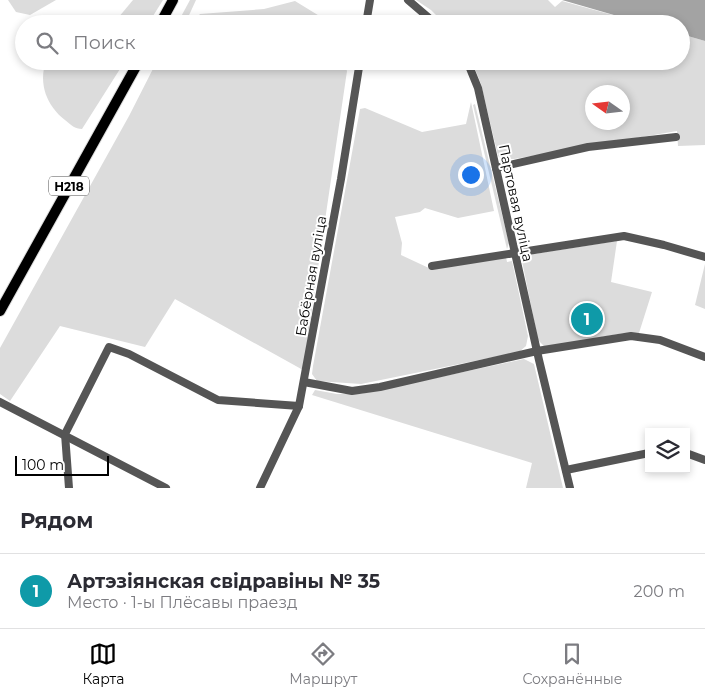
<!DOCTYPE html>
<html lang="ru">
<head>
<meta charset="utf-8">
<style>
  body { margin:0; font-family:Montserrat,sans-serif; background:#f7f7f7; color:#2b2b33 }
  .controls { position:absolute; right:15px; bottom:15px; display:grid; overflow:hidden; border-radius:0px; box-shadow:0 2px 8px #0003 }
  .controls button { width:45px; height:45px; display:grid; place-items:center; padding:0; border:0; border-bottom:1px solid #e1e1e2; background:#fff; color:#2b2b33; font:25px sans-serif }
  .compass { position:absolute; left:585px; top:85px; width:45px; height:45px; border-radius:50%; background:#fff; box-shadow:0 2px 8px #0003; rotate:284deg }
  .scale { position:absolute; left:15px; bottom:12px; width:94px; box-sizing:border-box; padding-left:5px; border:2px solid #000; border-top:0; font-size:14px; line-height:18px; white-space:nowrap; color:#000; -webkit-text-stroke:4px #fff; paint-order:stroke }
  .you { position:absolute; left:470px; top:174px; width:18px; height:18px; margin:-12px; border:4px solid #fff; border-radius:50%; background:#1a73e8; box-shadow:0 0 0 8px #1a73e833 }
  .badge { display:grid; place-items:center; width:32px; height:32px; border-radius:50%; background:#000; color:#fff; font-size:16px; font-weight:700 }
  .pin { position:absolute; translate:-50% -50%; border:2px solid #fff; box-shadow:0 1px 5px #0006 }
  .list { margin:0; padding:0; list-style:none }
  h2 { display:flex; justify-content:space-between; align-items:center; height:65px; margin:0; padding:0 20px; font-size:21px }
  h2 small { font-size:16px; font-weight:400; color:#7c7c81 }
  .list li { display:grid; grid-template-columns:32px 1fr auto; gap:15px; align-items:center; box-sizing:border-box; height:75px; padding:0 20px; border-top:1px solid #e1e1e2 }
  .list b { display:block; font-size:19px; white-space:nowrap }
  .list p { margin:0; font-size:16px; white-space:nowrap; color:#7c7c81 }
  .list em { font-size:16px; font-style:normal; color:#7c7c81 }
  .icon { flex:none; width:28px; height:28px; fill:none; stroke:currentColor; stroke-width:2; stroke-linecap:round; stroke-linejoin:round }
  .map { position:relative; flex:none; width:705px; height:488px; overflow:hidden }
  .search { position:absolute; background:#fff; box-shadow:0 2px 8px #0003; left:15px; right:15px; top:15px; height:55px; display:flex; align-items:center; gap:12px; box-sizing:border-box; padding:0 18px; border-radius:28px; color:#7c7c81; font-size:19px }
  .sheet { height:140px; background:#fff }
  nav { display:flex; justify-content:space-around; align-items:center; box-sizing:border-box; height:70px; border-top:1px solid #e1e1e2; background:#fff; font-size:14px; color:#7c7c81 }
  nav a { display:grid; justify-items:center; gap:2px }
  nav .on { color:#000 }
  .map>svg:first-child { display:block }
  .green { fill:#dcdcdc; fill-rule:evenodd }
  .water { fill:#a3a3a3 }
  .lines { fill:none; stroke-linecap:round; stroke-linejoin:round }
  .major-casing { stroke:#dbdbdb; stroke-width:12 }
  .minor { stroke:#555; stroke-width:8 }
  .major { stroke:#000; stroke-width:10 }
  .labels { text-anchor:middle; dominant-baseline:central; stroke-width:4; stroke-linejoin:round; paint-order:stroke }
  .shield { fill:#fff; stroke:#4c4c4c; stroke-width:1 }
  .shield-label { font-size:12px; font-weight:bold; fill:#000 }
  .street-label { font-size:14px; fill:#000; stroke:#fff }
</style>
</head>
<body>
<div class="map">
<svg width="705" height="488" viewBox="0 0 705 488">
  <rect width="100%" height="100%" fill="#fff"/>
  <g class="green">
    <path d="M8,0H56L30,15L16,12Z"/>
    <path d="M133,0H163L148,24H113Z"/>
    <path d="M190,0H196L185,24H177Z"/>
    <path d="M416,0H548L555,7L562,1L645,24H445L431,10Z"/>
    <path d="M295,1L326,20L327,24H191L200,14L264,9Z"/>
    <path d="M681,34L705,41V145L678,146L677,131L514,159H502L498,156L481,84L472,61H681ZM592,92H622V122H592Z"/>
    <path d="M46,61H125L82,129C75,129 71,125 65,120C47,106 38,84 46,61Z"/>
    <path d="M157,61H343L347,71L303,370L175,299L145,347L60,326L10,401L0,394V348L129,116Z"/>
    <path d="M471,102L494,211L458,218L425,208L420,212L395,217L402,243L401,255L431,269L506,257L507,262L512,261L528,336L526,346L519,352L361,384L317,381L312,374L313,366L360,109L365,108L422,132L466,124Z"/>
    <path d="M475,104L509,243L507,249L473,105Z"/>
    <path d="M617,241L611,282L652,292L639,333H624L545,347L538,340L521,256Z"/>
    <path d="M705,264V309L695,305Z"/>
    <path d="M524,359L534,364L563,488H526L532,463L312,395L315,390L337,394H360Z"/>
  </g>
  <path class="water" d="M562,0H705V41L681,34V24H645Z"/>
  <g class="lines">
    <defs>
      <g id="major">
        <path d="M160,24L173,0"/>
        <path d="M0,311L139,61"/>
      </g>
    </defs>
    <use href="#major" class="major-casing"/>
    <g class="minor">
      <path d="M408,0L436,24"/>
      <path d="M366,24L370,0"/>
      <path d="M467,61L478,88L539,360L570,488"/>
      <path d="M496,168L588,147L676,137"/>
      <path d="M432,266L624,236L664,245L705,257"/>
      <path d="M304,382L352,391L380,387L537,351L631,336L660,340L705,357"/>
      <path d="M0,402L166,488"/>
      <path d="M686,453L705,460"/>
      <path d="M566,470L649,453"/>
      <path d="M69,488L65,434L109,347L129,354L218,400L299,406"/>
      <path d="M260,488L299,406L341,179L360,61"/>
    </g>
    <use href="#major" class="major"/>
  </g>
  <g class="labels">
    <rect class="shield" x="49" y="176.5" width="40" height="19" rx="4"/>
    <g class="shield-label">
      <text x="69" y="186">Н218</text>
    </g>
    <g class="street-label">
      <text transform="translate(516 203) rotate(78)">Партовая вуліца</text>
      <text transform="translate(311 276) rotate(-80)">Бабёрная вуліца</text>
    </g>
  </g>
</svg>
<div class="controls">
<button><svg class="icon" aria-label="layers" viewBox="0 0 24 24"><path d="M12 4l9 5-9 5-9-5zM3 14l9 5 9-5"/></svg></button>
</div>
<svg class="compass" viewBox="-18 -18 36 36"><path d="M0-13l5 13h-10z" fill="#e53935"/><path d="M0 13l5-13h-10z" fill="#7c7c81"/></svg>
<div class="scale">100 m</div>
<div class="you"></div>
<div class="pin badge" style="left:587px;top:319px;background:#0f9aa8">1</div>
<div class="search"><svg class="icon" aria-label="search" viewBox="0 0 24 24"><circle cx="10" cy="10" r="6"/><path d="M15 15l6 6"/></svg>Поиск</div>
</div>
<section class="sheet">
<h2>Рядом<small></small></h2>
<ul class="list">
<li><span class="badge" style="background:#0f9aa8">1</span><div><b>Артэзіянская свідравіны № 35</b><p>Место · 1-ы Плёсавы праезд</p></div><em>200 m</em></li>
</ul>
</section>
<nav>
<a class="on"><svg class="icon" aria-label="map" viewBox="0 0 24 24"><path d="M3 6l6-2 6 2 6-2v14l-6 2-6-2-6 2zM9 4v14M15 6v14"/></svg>Карта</a>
<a><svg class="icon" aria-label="directions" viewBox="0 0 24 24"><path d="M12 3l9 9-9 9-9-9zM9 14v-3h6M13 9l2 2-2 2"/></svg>Маршрут</a>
<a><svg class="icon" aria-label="saved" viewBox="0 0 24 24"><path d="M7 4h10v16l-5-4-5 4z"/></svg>Сохранённые</a>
</nav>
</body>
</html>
